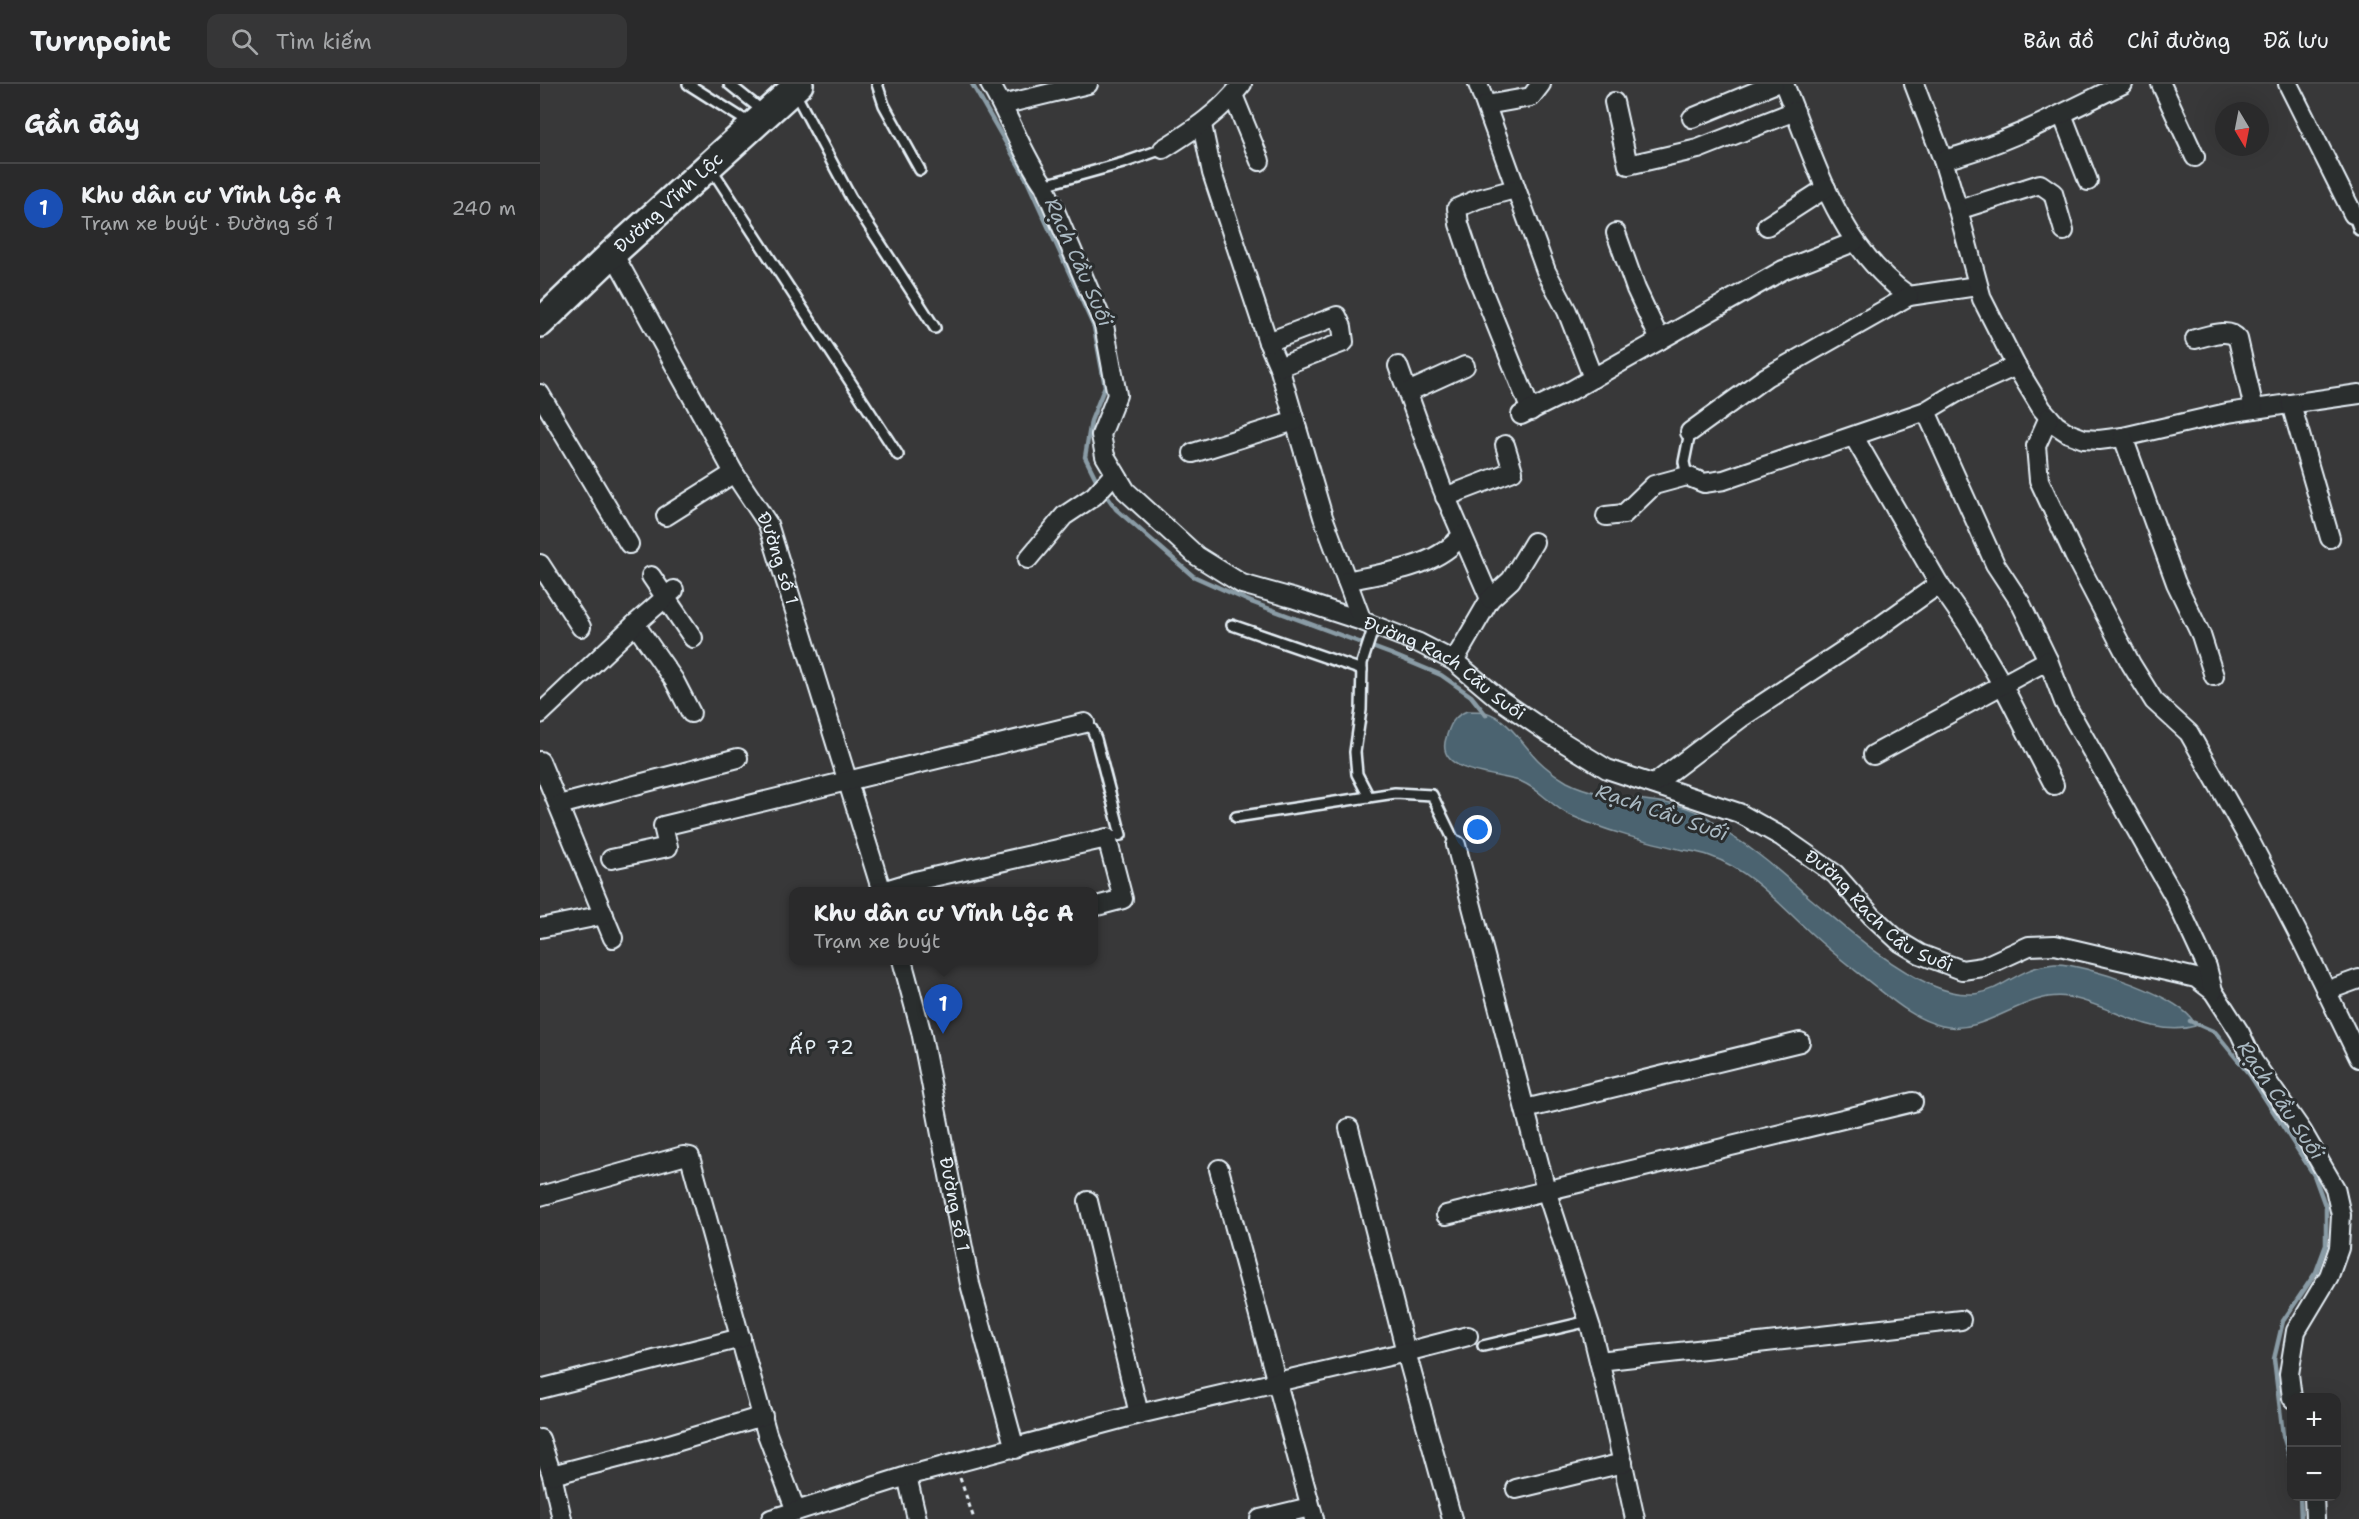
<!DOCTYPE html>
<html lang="vi">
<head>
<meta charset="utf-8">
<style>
  body { margin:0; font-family:"Shantell Sans",sans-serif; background:#363637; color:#f1f3f6 }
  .controls { position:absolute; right:18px; bottom:18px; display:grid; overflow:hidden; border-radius:12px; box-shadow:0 6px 24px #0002 }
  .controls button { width:54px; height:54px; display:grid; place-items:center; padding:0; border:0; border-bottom:2px solid #464647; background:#2a2a2b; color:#f1f3f6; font:30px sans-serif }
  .compass { position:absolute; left:1675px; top:18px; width:54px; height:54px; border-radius:50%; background:#2a2a2b; box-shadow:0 6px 24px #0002; rotate:170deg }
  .you { position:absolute; left:938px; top:746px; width:21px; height:21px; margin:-15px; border:4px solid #fff; border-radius:50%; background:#1a73e8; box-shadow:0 0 0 9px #1a73e833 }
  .badge { display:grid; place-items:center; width:39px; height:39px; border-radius:50%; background:#ff9aa2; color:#fff; font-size:20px; font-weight:700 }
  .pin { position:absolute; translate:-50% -50px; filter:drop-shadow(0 2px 3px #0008) }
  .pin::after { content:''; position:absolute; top:32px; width:21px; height:18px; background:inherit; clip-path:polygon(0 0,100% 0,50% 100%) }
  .popup { position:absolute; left:249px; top:803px; width:309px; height:78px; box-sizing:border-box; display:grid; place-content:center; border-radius:12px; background:#2a2a2b; filter:drop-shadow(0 2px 4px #0005); font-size:20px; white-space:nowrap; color:#a5a7a9 }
  .popup b { font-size:22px; color:#f1f3f6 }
  .popup::after { content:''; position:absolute; left:50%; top:100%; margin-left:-12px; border:12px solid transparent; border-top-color:#2a2a2b }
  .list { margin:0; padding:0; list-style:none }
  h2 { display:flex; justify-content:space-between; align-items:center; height:78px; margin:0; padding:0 24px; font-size:26px }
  h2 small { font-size:20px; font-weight:400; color:#a5a7a9 }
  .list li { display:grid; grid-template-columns:39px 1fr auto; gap:18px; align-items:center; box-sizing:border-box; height:90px; padding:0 24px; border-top:2px solid #464647 }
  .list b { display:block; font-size:22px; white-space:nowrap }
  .list p { margin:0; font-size:20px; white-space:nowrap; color:#a5a7a9 }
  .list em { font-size:20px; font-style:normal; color:#a5a7a9 }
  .icon { flex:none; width:33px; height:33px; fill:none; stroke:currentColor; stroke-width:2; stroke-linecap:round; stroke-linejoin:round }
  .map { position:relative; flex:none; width:1819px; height:1435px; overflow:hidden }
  header { display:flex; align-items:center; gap:36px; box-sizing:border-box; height:84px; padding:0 30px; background:#2a2a2b; border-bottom:2px solid #464647 }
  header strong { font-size:28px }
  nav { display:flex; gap:33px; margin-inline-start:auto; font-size:21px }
  .search { width:420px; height:54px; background:#363637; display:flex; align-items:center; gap:15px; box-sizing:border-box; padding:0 21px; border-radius:12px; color:#a5a7a9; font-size:22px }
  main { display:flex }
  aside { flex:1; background:#2a2a2b }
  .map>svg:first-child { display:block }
  .water { fill:#4b636f; stroke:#8a9ca6; stroke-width:1.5 }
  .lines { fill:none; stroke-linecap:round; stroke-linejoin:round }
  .stream { stroke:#8a9ca6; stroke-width:4.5 }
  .service-casing { stroke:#e8f1f8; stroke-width:14 }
  .minor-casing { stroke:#e8f1f8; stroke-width:22 }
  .secondary-casing { stroke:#e8f1f8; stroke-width:32 }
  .path { stroke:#e8f1f8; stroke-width:3; stroke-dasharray:4.5 4.5; stroke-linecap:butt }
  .service { stroke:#2a2d2e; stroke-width:9 }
  .minor { stroke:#2a2d2e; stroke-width:18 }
  .secondary { stroke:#2a2d2e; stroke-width:27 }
  .labels { text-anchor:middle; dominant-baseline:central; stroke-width:6; stroke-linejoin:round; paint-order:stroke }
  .street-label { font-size:18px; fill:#e8f1f8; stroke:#2a2d2e }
  .water-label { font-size:20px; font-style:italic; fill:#a9b8c1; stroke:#2a2d2e }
  .neighbourhood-label { font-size:20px; letter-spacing:1.5px; fill:#e8f1f8; stroke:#2a2d2e }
</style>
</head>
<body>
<header>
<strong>Turnpoint</strong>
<div class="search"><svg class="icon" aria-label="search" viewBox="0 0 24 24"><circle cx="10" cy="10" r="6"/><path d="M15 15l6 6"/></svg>Tìm kiếm</div>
<nav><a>Bản đồ</a><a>Chỉ đường</a><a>Đã lưu</a></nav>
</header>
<main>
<aside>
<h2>Gần đây<small></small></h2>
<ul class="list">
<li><span class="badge" style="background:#1a4fb4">1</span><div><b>Khu dân cư Vĩnh Lộc A</b><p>Trạm xe buýt · Đường số 1</p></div><em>240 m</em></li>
</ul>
</aside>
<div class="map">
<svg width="1819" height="1435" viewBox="0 0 1819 1435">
  <rect width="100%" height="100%" fill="#383839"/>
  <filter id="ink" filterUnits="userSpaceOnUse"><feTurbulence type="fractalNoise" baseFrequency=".0167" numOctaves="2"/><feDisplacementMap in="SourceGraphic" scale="12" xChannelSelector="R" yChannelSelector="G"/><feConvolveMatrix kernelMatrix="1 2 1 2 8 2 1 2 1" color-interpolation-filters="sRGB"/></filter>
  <g filter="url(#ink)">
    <path class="water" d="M927,627C933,627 940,627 945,628C968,634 983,661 998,676C1007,685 1017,692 1027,698C1069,720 1125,710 1163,731C1170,734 1175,740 1181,745C1190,752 1201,757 1211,765C1232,780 1251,797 1270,814C1309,846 1345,880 1391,901C1456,929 1463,884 1515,880C1541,879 1650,914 1655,942C1613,955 1569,920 1528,913C1484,906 1447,952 1402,942C1376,936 1356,919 1336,903C1315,886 1293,870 1273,851C1240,821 1212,787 1170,772C1160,768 1149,767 1139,765C1102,756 1065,747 1030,731C1012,723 1001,706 982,698C962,689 894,691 906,654C910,640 914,632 927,627Z"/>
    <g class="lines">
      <g class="stream">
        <path d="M432,0L486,94L554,243L565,302L551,337L545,373L559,401"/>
        <path d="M564,408L576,425L653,492L711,518L851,570L901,591L931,612L946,631"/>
        <path d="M1650,937L1675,948L1710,991L1774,1091L1786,1124V1161L1776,1188L1743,1237L1734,1275L1743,1351L1752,1381"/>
        <path d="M1760,1412L1761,1435"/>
      </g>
      <defs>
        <g id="service">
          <path d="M148,0L211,40"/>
          <path d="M189,0L224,28"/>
          <path d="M337,0L344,21L380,86"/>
          <path d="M254,7L311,114L395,244"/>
          <path d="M171,84L358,371"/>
          <path d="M504,101L583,79L623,65"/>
          <path d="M1813,130L1819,146"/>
          <path d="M1147,392L1144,378L1150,348"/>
          <path d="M692,541L822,586"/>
          <path d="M545,639L552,645L556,655L581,751L567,754"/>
          <path d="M829,713L817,690L815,668L821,626L822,579L834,542"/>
          <path d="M696,733L855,709L892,711L916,761"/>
          <path d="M943,1262L1049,1237"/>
        </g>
        <g id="minor">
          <path id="s1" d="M450,0C470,33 482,70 504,101L564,241L577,311L561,351L565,372L586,407L657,472L702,500L752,514L822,537L879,559L914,577L959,615L1010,650L1067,685L1199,729L1242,753L1295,790L1332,832L1360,858L1380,870L1422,886L1443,883L1489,862L1515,861L1656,894L1673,907L1700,949L1713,977L1762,1047L1795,1104L1801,1131L1799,1164L1789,1192L1756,1247L1749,1290L1752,1314"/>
          <path d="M938,0L1006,187L1027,227L1053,294"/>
          <path d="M1244,0C1275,76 1298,163 1369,212L1437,202"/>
          <path d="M1374,0L1403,76L1418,126L1500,100L1513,109L1524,147"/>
          <path d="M1621,0L1655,73"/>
          <path d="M1748,0L1813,130"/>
          <path d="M693,11L720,77"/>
          <path d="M1074,18L1088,81L1158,65L1255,27"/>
          <path d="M462,21L548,0"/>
          <path d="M946,21L991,13L1001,0"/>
          <path d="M1522,30L1548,97"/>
          <path d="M1152,34L1234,0"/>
          <path d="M662,41L672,89L728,258L739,283L783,433L822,537"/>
          <path d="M623,65C655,45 679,29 702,0"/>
          <path d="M1403,76C1464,61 1527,27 1583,0"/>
          <path d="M975,105L938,115L917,124L919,140L935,188L991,327"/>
          <path d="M1418,126L1442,215L1476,282L1502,325L1516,341L1528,349L1544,355L1559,356L1583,353L1687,329L1819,310"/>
          <path d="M1227,142L1286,104"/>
          <path d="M1076,149L1096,205L1120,256"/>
          <path id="s2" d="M73,169L194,389L228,440L342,808"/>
          <path d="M1655,255C1668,252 1689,243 1698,255L1714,325"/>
          <path d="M728,258L797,232L802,243L804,258L739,283"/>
          <path d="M858,282L902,404L950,515L914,577"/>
          <path d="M868,308L925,282"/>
          <path d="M0,310L89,460"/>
          <path d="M1751,320L1790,454"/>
          <path d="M1386,327L1455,480L1480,518L1508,576L1524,618L1634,812L1667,883L1673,907"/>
          <path d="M981,331L1032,306L1243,186L1314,158"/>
          <path d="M1509,333L1496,362L1499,396L1534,471L1591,580L1614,617L1649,649L1711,759L1763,859L1819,974"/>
          <path d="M1150,348L1226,293L1369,212"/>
          <path d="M1314,353L1399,500L1427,540L1462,600L1514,701"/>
          <path d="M1583,353L1636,499L1661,551L1674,592"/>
          <path d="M653,369L755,337"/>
          <path d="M905,413L973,387L965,361"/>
          <path d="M126,432L194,389"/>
          <path d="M1066,432L1084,430L1114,401L1147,392L1164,399L1184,396L1386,327L1416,309L1476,282"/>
          <path d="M488,475L524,432L554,412L575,389"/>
          <path d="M0,480L41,543"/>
          <path d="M111,492L153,554"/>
          <path d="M807,497C846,488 896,484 922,451"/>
          <path d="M950,515L971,496L994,458"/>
          <path d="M95,540L134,596L151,629"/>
          <path d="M0,630L95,540L134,506"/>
          <path d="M1333,671L1508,576"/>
          <path d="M0,677L73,854"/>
          <path d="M1114,700L1201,634L1336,545L1399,500"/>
          <path d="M19,721L198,674"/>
          <path d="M916,761L1006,1106L1051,1244L1072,1330L1095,1435"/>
          <path d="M71,775L128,763L123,742L545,639"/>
          <path d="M342,807L375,797L567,754L583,815L553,823"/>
          <path d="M0,844L64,831"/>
          <path id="s3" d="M362,876L381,947L430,1200L475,1365"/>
          <path d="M1786,907L1819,895"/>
          <path d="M985,1025L1260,958"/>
          <path d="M809,1044L866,1268L928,1252"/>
          <path d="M679,1085L774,1435"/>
          <path d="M0,1112L143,1072L150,1073L227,1350L256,1427"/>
          <path d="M548,1117L599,1330"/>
          <path d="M906,1131L1373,1018"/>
          <path d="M1059,1277L1421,1236"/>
          <path d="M0,1305L201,1254"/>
          <path d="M0,1355L12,1391L22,1435"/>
          <path d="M12,1391L116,1364L223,1332"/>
          <path d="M367,1392L377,1435"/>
          <path d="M976,1405L1083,1379"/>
          <path d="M1774,1412L1775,1435"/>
          <path d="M231,1435L367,1392L599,1330L866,1268L912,1435"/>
          <path d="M720,1435L770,1423"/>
        </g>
        <g id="secondary">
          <path id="s4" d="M0,239L73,169L259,0"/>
        </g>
      </defs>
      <use href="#service" class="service-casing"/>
      <use href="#minor" class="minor-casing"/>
      <use href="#secondary" class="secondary-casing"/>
      <path class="path" d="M420,1394L434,1435"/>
      <use href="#service" class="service"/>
      <use href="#minor" class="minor"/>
      <use href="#secondary" class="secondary"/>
    </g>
  </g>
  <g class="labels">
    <g class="street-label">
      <text stroke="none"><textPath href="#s4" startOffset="176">Đường Vĩnh Lộc</textPath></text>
      <text stroke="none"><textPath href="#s2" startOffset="348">Đường số 1</textPath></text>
      <text stroke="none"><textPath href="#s1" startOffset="814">Đường Rạch Cầu Suối</textPath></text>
      <text stroke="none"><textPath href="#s1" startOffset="1318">Đường Rạch Cầu Suối</textPath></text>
      <text stroke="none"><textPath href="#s3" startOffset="250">Đường số 1</textPath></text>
    </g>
    <g class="water-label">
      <text transform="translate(539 178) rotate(66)">Rạch Cầu Suối</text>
      <text transform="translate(1122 728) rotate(19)">Rạch Cầu Suối</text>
      <text transform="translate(1741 1016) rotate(56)">Rạch Cầu Suối</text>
    </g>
    <g class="neighbourhood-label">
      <text x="282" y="963">ẤP 72</text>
    </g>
  </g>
</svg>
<div class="controls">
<button>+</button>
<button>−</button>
</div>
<svg class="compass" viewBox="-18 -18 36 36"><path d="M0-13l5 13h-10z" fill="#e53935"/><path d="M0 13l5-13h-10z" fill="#a5a7a9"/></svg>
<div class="you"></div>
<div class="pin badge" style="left:403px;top:950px;background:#1a4fb4">1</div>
<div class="popup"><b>Khu dân cư Vĩnh Lộc A</b>Trạm xe buýt</div>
</div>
</main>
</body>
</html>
